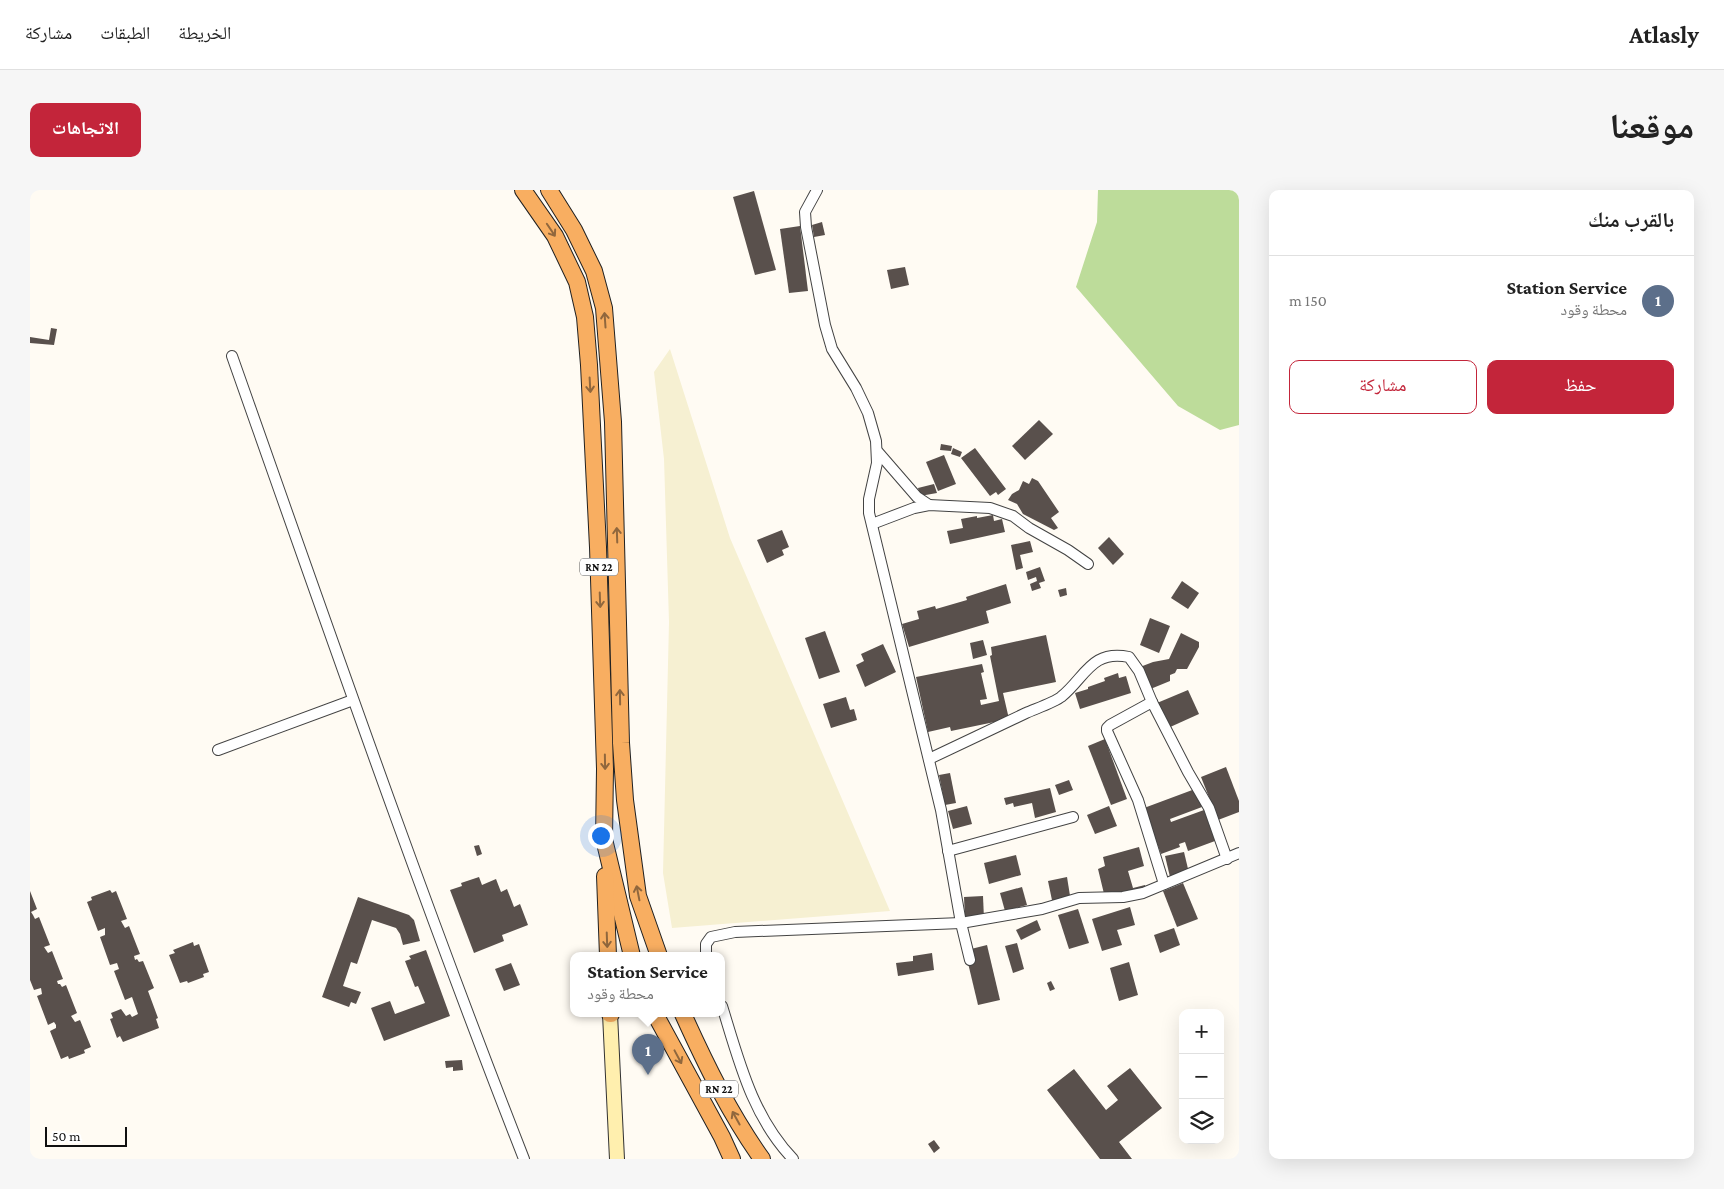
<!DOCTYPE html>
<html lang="ar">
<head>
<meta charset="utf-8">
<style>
  body { margin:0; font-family:"Crimson Pro","Noto Naskh Arabic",serif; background:#f6f6f6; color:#222; direction:rtl }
  .controls { position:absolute; right:15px; bottom:15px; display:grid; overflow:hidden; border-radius:10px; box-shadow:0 5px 20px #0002 }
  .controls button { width:45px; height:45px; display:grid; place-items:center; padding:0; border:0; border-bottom:1px solid #e0e0e0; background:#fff; color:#222; font:25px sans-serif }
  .scale { position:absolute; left:15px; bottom:12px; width:82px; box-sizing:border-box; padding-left:5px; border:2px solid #101010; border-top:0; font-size:14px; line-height:18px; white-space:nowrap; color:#101010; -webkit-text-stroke:4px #fff; paint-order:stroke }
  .you { position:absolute; left:570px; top:645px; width:18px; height:18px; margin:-12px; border:4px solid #fff; border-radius:50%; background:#1a73e8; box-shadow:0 0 0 8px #1a73e833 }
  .badge { display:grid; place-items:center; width:32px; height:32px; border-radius:50%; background:#c3253a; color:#fff; font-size:16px; font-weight:700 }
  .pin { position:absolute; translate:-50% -41px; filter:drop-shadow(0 1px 2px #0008) }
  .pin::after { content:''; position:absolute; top:26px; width:18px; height:15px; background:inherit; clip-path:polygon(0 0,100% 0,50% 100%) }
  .popup { position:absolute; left:540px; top:762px; width:155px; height:65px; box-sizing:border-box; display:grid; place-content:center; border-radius:10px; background:#fff; filter:drop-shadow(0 1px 4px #0005); font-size:16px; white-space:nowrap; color:#767676 }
  .popup b { font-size:19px; color:#222 }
  .popup::after { content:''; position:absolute; left:50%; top:100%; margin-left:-10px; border:10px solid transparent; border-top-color:#fff }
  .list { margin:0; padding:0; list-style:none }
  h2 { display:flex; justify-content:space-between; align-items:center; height:65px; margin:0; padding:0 20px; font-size:21px }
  h2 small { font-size:16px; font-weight:400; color:#767676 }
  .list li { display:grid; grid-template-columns:32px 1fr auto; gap:15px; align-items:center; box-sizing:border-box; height:90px; padding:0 20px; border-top:1px solid #e0e0e0 }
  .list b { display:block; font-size:19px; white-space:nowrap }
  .list p { margin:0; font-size:16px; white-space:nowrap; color:#767676 }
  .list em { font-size:16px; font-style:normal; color:#767676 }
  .actions { display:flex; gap:10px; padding:15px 20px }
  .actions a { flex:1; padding:11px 0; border:1px solid #c3253a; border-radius:10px; text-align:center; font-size:18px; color:#c3253a }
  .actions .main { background:#c3253a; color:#fff }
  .icon { flex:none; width:28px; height:28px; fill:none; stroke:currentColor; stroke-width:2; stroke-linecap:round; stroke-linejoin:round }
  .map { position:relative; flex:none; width:1209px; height:969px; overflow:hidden; direction:ltr; border-radius:10px }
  header { display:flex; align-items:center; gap:30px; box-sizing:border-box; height:70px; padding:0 25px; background:#fff; border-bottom:1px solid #e0e0e0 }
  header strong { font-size:24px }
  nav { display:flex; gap:28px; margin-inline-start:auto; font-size:18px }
  .intro { display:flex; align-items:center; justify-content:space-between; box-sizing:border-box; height:120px; padding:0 30px }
  h1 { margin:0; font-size:35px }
  .button { padding:12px 22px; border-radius:10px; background:#c3253a; color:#fff; font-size:18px; font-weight:700 }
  main { display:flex; gap:30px; padding:0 30px }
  aside { flex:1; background:#fff; border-radius:10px; box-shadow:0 5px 20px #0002 }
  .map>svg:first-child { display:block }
  .farmland { fill:#f6f0d2 }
  .forest { fill:#bddc9a }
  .building { fill:#59504c }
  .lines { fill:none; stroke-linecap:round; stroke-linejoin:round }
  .minor-casing { stroke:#434343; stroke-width:12 }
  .secondary-casing { stroke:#323232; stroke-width:16 }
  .trunk-casing { stroke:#212121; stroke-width:18 }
  .minor { stroke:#fff; stroke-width:10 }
  .secondary { stroke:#ffefae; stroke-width:14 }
  .trunk { stroke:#f8ae61; stroke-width:16 }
  .oneway { stroke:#90673d }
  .labels { text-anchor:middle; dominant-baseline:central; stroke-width:5; stroke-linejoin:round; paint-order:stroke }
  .shield { fill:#fff; stroke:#585858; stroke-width:1 }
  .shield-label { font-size:11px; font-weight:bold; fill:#101010 }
</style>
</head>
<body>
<header>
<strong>Atlasly</strong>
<nav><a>الخريطة</a><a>الطبقات</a><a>مشاركة</a></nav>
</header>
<div class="intro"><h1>موقعنا</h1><a class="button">الاتجاهات</a></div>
<main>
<aside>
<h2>بالقرب منك<small></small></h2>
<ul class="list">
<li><span class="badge" style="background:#5c6f8a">1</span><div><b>Station Service</b><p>محطة وقود</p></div><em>150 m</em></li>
</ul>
<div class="actions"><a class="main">حفظ</a><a>مشاركة</a></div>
</aside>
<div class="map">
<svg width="1209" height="969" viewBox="0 0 1209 969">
  <rect width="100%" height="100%" fill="#fffbf3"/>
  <path class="farmland" d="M640,159L700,348L860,721L642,738L633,683L639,432L634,269L624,182Z"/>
  <path class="forest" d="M1068,0H1209V235L1190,240L1148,216L1046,97L1067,32Z"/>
  <g class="building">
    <path d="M724,1L746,80L725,85L703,7Z"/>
    <path d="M792,32L795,45L784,47L782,35Z"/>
    <path d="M770,36L778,101L759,103L750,39Z"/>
    <path d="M875,77L879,95L861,99L857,80Z"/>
    <path d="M21,138L27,139L24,155L0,153V147L19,150Z"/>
    <path d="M1009,230L1023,244L995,270L982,256Z"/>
    <path d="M911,254L922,256L921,261L910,260Z"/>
    <path d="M923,258L932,262L930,267L921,264Z"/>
    <path d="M945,258L976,299L968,305L966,302L960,306L931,268Z"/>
    <path d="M914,265L926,294L908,301L896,272Z"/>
    <path d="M1002,288L1008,291L1029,322L1021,328L1028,338L1024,340L993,324L987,314L978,310L982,304L989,300L993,291L999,294Z"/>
    <path d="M904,294L907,303L890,306L888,298Z"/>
    <path d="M963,325L964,331L972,329L975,342L920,354L917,341L933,338L931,329L947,326V328Z"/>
    <path d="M752,340L759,357L752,360L754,365L737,373L727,350Z"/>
    <path d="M1079,347L1094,364L1083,375L1068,358Z"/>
    <path d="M1000,351L1003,362L990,365L993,378L986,380L981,355Z"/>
    <path d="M1010,377L1015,391L1009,393L1011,398L1002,401L1000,394L1007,391L1006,387L998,390L996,382Z"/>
    <path d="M1152,391L1169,403L1158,419L1141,408Z"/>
    <path d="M976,394L981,413L956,421L959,433L879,457L872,434L889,429L887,421L905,416L906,419L937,410L936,407Z"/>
    <path d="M1036,398L1037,405L1030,407L1028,400Z"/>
    <path d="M1120,428L1140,436L1129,463L1110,455Z"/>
    <path d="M795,441L810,482L789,489L775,448Z"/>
    <path d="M1151,443L1169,452V457L1157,479H1147L1145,483L1140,485V491L1118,500L1110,477L1123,472L1139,469Z"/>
    <path d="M1016,445L1026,492L973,503L979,529L921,541L920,537L898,542L886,487L952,474L954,482L951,483L957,509L950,510L951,515L969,511L960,466L962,465L961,457Z"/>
    <path d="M953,450L957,465L943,469L940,453Z"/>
    <path d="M853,454L866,482L835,497L826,475L834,471L831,464Z"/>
    <path d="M1088,483L1089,488L1096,486L1101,503L1050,519L1045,503L1058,499V497L1075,491L1074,488Z"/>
    <path d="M1158,500L1169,524L1138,538L1127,513Z"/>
    <path d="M816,507L820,520L824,519L827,530L801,538L793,514Z"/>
    <path d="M1075,549L1097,609L1081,615L1058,556Z"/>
    <path d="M1196,577L1209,611V622L1188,630L1171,587Z"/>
    <path d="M920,583L926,613L915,615L909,585Z"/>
    <path d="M1039,590L1043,600L1029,605L1025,595Z"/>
    <path d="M1020,598L1026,622L1005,628L1002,613L984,617L983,613L976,615L974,608Z"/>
    <path d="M1165,599L1172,617L1140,629L1141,632L1174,620L1185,651L1158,661L1155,652L1149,654L1150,657L1131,664L1114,618Z"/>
    <path d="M937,616L942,634L923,639L918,621Z"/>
    <path d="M1079,616L1087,636L1065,644L1057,625Z"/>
    <path d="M449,655L452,664L447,666L444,656Z"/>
    <path d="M1109,657L1114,676L1098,681L1103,698L1115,695L1116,701L1076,712L1068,679L1075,676L1073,667Z"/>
    <path d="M1154,662L1159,683L1140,687L1135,666Z"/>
    <path d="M986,665L991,685L959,694L954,673Z"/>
    <path d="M449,687L452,695L466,689L471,702L477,699L484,717L490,714L498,735L472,745L474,751L444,763L420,700L432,696L431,693Z"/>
    <path d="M1037,687L1041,712L1023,715L1018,691Z"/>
    <path d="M1153,693L1168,729L1147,737L1133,701Z"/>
    <path d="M992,697L997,715L975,721L970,703Z"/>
    <path d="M80,700L82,703L86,701L97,729L91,731L95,738L99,736L110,764L104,766L105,770L107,769L109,772L113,771L124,798L118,801L128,828L126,829L129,838L93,852L90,846L87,848L80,829L83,828L81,823L91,819L96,826L100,824L102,827L108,824L102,807L95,810L84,781L89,779L87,773L80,775L70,747L75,745V738L68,741L57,712L62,710L61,707Z"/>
    <path d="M0,701L7,719L1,722L3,725L5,729L9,727L20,755L14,757L18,763L22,761L33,789L27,791L28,794H30L32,797L36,795L47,823L41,826L45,832L50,830L61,857L54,860L55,863L39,869L38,866L31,869L20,841L26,838V835L24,832L18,835L7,806L12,804L11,798L4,800L0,790Z"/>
    <path d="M953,706L954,729L935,730L934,707Z"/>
    <path d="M328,707L379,725L384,730L390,751L373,755L370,744L366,738L342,730L327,774L321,772L313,796L331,802L326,814L321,812L319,817L292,807Z"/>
    <path d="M1100,717L1105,735L1087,740L1092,755L1072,761L1062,729Z"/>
    <path d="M1048,719L1059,753L1039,759L1028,725Z"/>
    <path d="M1007,730L1011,740L991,750L986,740Z"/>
    <path d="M1144,738L1150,755L1130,763L1124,745Z"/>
    <path d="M163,752L164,756L169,754L179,782L173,784L174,787L158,793L157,791L150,793L139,765L145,763L143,760Z"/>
    <path d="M987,753L994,779L983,783L975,756Z"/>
    <path d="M957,755L970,810L948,815L938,773L941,759Z"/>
    <path d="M396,760L420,826L354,851L341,818L360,811L365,824L395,813L388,796L385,797L375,771L381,769L379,766Z"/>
    <path d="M902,763L904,780L868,786L866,773L883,771V766Z"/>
    <path d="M1099,772L1108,805L1089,811L1080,778Z"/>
    <path d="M481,773L490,795L474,801L465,779Z"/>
    <path d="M1021,791L1025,799L1020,801L1017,793Z"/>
    <path d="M432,870L433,880L423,881V877L416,878L415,871Z"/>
    <path d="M1100,878L1132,918L1089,952L1102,969H1070L1017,900L1044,879L1076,920L1088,910L1077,896Z"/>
    <path d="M904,950L910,958L904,963L898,954Z"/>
  </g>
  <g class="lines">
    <defs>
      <g id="minor">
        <path d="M787,0L775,22L776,37L795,135L802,159L826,198L838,223L846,251L847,273L839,309V323L911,620L931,733L940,770"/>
        <path d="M202,166C297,435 390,704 494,969"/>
        <path d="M848,262L887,307L899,315"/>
        <path d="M842,334L884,318L899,315L960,318L983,326L999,338L1038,360L1058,374"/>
        <path d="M1122,512L1080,535L1077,538V541L1108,610L1134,694"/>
        <path d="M188,560L323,510"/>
        <path d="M899,569C931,554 964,538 996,523C1005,519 1025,512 1031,507C1055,488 1061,459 1099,467L1109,481L1122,512L1158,582L1179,618L1197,669"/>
        <path d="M918,661L1043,627"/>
        <path d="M676,766V754L681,747L705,742L931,733L1012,719L1049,708L1093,707L1113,703L1209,663"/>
        <path d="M692,816C709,871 722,926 763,969"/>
      </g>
      <path id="secondary" d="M580,824L587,969"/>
      <g id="trunk">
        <path d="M493,0L525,46L547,92L555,127L559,175L568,357L575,579L574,649L602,766"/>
        <path d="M519,0L544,40L564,81L574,118L583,232L591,553L595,610L608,706L629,766"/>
        <path d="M575,686L578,766"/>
        <path d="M580,824H581"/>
        <path d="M625,824L692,947L702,969"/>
        <path d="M653,824C676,875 700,924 732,969"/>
      </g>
    </defs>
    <use href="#minor" class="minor-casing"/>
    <use href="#secondary" class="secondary-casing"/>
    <use href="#trunk" class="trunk-casing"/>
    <use href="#minor" class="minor"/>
    <use href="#secondary" class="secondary"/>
    <use href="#trunk" class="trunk"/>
  </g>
  <defs><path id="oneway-shaft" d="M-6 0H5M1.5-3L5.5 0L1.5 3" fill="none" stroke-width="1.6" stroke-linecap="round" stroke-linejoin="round" transform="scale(1.25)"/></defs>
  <g class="oneway">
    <use href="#oneway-shaft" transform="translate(521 40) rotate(56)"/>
    <use href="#oneway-shaft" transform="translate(575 130) rotate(-94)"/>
    <use href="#oneway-shaft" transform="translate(560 195) rotate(87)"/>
    <use href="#oneway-shaft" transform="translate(587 345) rotate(-92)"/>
    <use href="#oneway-shaft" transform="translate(570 410) rotate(88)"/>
    <use href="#oneway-shaft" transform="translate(590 507) rotate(-91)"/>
    <use href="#oneway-shaft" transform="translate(575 572) rotate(89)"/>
    <use href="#oneway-shaft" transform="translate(608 703) rotate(-101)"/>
    <use href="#oneway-shaft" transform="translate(577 750) rotate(88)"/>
    <use href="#oneway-shaft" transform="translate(648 867) rotate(62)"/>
    <use href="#oneway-shaft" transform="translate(706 928) rotate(-119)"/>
  </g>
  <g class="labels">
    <g class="shield">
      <rect x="550" y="368.5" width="38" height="17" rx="4"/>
      <rect x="670" y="890.5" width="38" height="17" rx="4"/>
    </g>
    <g class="shield-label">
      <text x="569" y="377">RN 22</text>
      <text x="689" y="899">RN 22</text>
    </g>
  </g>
</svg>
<div class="controls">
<button>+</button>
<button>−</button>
<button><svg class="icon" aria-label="layers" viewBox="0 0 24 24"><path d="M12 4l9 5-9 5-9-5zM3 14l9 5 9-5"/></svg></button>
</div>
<div class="scale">50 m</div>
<div class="you"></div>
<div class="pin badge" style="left:618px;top:885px;background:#5c6f8a">1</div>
<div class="popup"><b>Station Service</b>محطة وقود</div>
</div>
</main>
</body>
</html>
